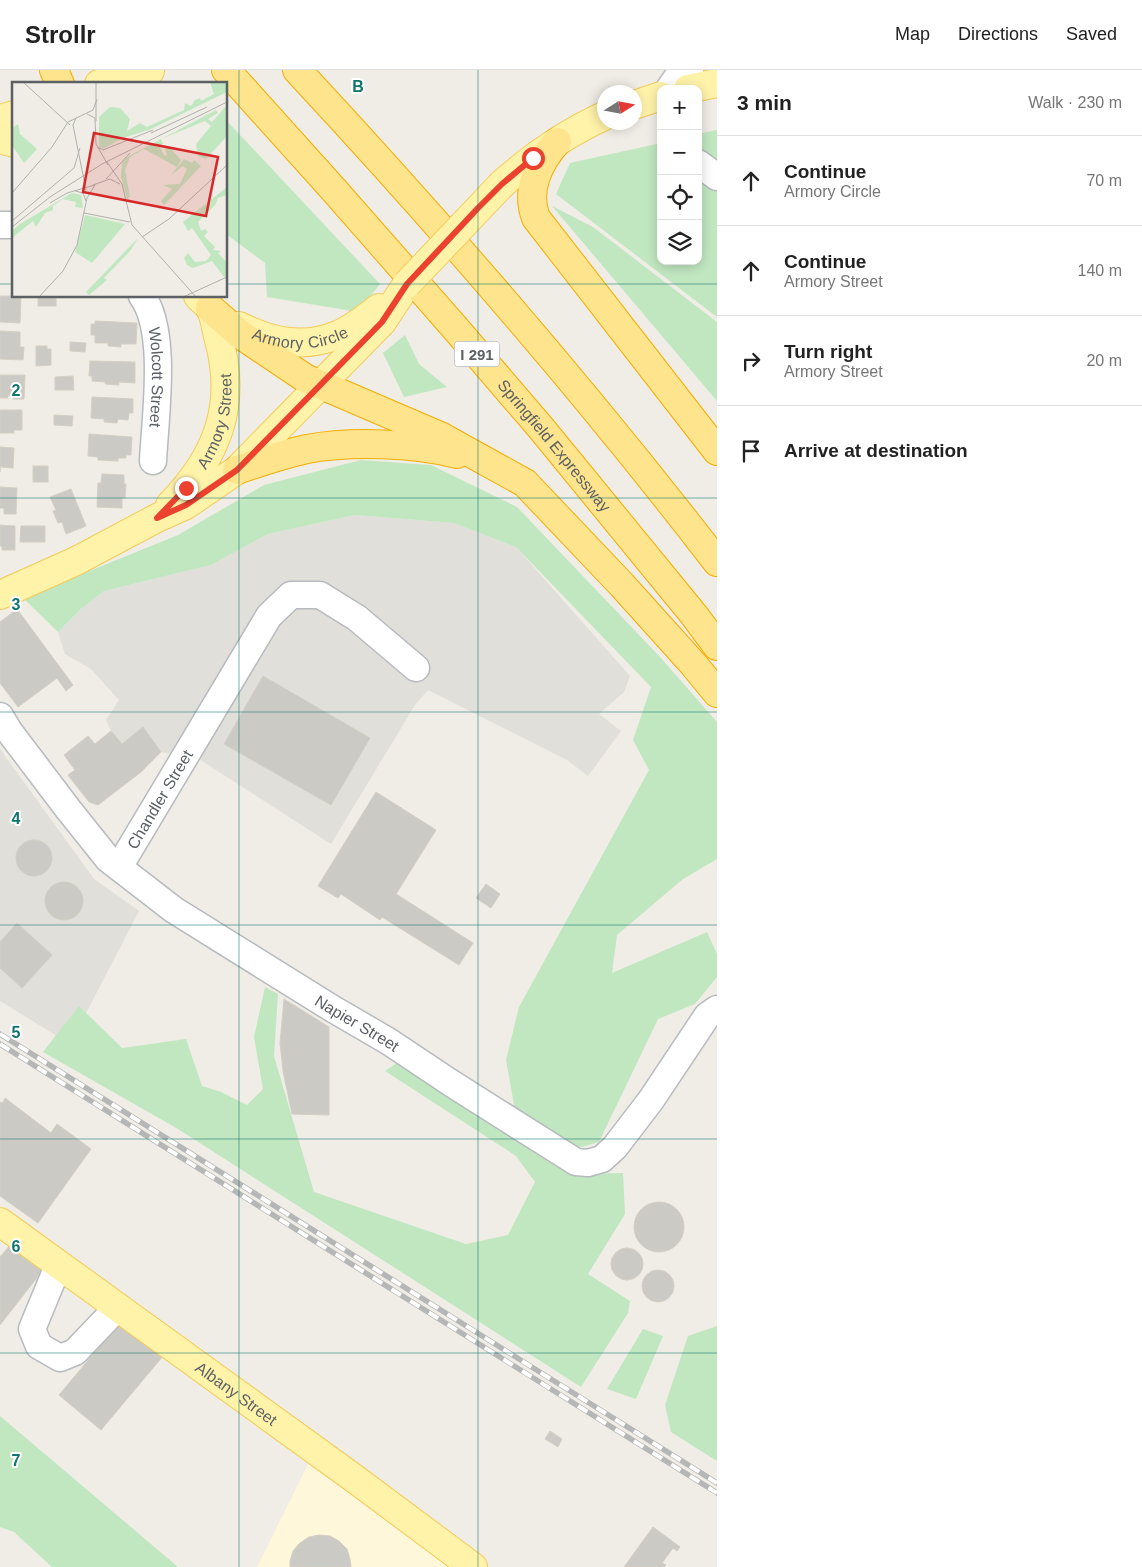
<!DOCTYPE html>
<html lang="en">
<head>
<meta charset="utf-8">
<style>
  body { margin:0; font-family:Helvetica,sans-serif; background:#f6f6f6; color:#222 }
  .controls { position:absolute; right:15px; top:15px; display:grid; overflow:hidden; border-radius:10px; box-shadow:0 2px 12px #0003 }
  .controls button { width:45px; height:45px; display:grid; place-items:center; padding:0; border:0; border-bottom:1px solid #e0e0e0; background:#fff; color:#222; font:25px sans-serif }
  .compass { position:absolute; left:597px; top:15px; width:45px; height:45px; border-radius:50%; background:#fff; box-shadow:0 2px 12px #0003; rotate:79deg }
  .stop { position:absolute; width:15px; height:15px; margin:-11px; border:4px solid #ec412e; border-radius:50%; background:#fff }
  .stop.end { background:#ec412e; border-color:#fff; box-shadow:0 1px 5px #0008 }
  .list { margin:0; padding:0; list-style:none }
  h2 { display:flex; justify-content:space-between; align-items:center; height:65px; margin:0; padding:0 20px; font-size:21px }
  h2 small { font-size:16px; font-weight:400; color:#767676 }
  .list li { display:grid; grid-template-columns:32px 1fr auto; gap:15px; align-items:center; box-sizing:border-box; height:90px; padding:0 20px; border-top:1px solid #e0e0e0 }
  .list b { display:block; font-size:19px; white-space:nowrap }
  .list p { margin:0; font-size:16px; white-space:nowrap; color:#767676 }
  .list em { font-size:16px; font-style:normal; color:#767676 }
  .icon { flex:none; width:28px; height:28px; fill:none; stroke:currentColor; stroke-width:2; stroke-linecap:round; stroke-linejoin:round }
  .map { position:relative; flex:none; width:717px; height:1497px; overflow:hidden }
  header { display:flex; align-items:center; gap:30px; box-sizing:border-box; height:70px; padding:0 25px; background:#fff; border-bottom:1px solid #e0e0e0 }
  header strong { font-size:24px }
  nav { display:flex; gap:28px; margin-inline-start:auto; font-size:18px }
  main { display:flex }
  aside { flex:1; background:#fff }
  .map>svg:first-child { display:block }
  .commercial { fill:#fef7da }
  .industrial { fill:#e0dfd9 }
  .green { fill:#c1e7c1 }
  .building { fill:#cccac4; stroke:#d4cfc3 }
  .lines { fill:none; stroke-linecap:round; stroke-linejoin:round }
  .minor-casing { stroke:#b7babf; stroke-width:29 }
  .major-casing { stroke:#f4cb59; stroke-width:30 }
  .highway-casing { stroke:#f4ad00; stroke-width:30 }
  .minor { stroke:#fff; stroke-width:26 }
  .major { stroke:#fff3aa; stroke-width:28 }
  .highway { stroke:#fee48c; stroke-width:28 }
  .rail-casing { stroke:#b5b6b6; stroke-width:5.5 }
  .rail { stroke:#fff; stroke-width:4; stroke-dasharray:11; stroke-linecap:butt }
  .major-bridge-casing { stroke:#f4cb59; stroke-width:30; stroke-linecap:butt }
  .major-bridge { stroke:#fff3aa; stroke-width:28 }
  .route { stroke:#ec412e; stroke-width:6 }
  .grid { fill:none; stroke:#0f766e; stroke-width:1; stroke-opacity:0.55 }
  .labels { text-anchor:middle; dominant-baseline:central; stroke-width:4; stroke-linejoin:round; paint-order:stroke }
  .shield { fill:#fff; stroke:#8d9093; stroke-width:1 }
  .shield-label { font-size:15px; font-weight:bold; fill:#5c6065 }
  .street-label { font-size:16px; fill:#5c6065; stroke:#fff }
  .inset-road { fill:none; stroke:#b0b1ae; stroke-width:1 }
  .view { fill:#d62828; fill-opacity:0.15; stroke:#d62828; stroke-width:2.5 }
  .inset-edge { fill:none; stroke:#5c6065; stroke-width:2.5 }
  .grid-label { font-size:16px; text-anchor:middle; font-weight:bold; fill:#0f766e; stroke:#fff; stroke-width:4; stroke-linejoin:round; paint-order:stroke }
</style>
</head>
<body>
<header>
<strong>Strollr</strong>
<nav><a>Map</a><a>Directions</a><a>Saved</a></nav>
</header>
<main>
<div class="map">
<svg width="717" height="1497" viewBox="0 0 717 1497">
  <rect width="100%" height="100%" fill="#efede5"/>
  <path class="commercial" d="M310,1390L452,1497H257Z"/>
  <g class="industrial">
    <path d="M355,445L454,453L516,477L630,606L624,622L599,644L621,661L588,706L567,690L428,620L415,635L331,774L199,689L161,682L143,657L122,674L111,661L106,650L119,630L91,599L65,584L58,562L82,538L104,521L211,495L268,464Z"/>
    <path d="M0,679L94,809L139,841L70,974L0,931Z"/>
  </g>
  <g class="green">
    <path d="M226,50L380,214L358,242L267,227L265,193L226,164Z"/>
    <path d="M717,60V247L556,124L570,93L661,73V191H698V64Z"/>
    <path d="M552,136L593,157L717,252V331Z"/>
    <path d="M405,265L419,294L447,317L404,327L383,283Z"/>
    <path d="M361,390L431,395L517,437L660,587L717,652V789L683,809L617,865L612,903L707,862L717,884V907L695,934L658,949L599,1072L578,1078L515,1040L506,990L519,937L649,700L633,670L651,617L516,477L454,453L355,445L268,464L211,495L104,521L82,538L58,562L23,528L178,465L264,415Z"/>
    <path d="M265,917L278,924L274,986L314,1122L466,1174L508,1165L535,1112L516,1086L385,1001L401,990L577,1104L623,1103L625,1144L588,1204L630,1231L628,1243L581,1317L178,1059L43,982L79,936L122,978L186,969L202,1016L221,1022L247,1035L263,1019L254,967Z"/>
    <path d="M717,1256V1391L671,1362L665,1335L688,1266Z"/>
    <path d="M643,1259L663,1266L636,1329L607,1319Z"/>
    <path d="M0,1346L178,1497H52L14,1462L0,1457Z"/>
  </g>
  <g class="building">
    <path d="M0,226H21L20,253L0,252Z"/>
    <rect x="38" y="226" width="18" height="10"/>
    <path d="M95,251L137,253L136,274H121V277L108,276V273H95V265H91V254H95Z"/>
    <path d="M0,261L20,262V277H24L23,290L0,289Z"/>
    <path d="M70,272L86,273L85,282L70,281Z"/>
    <path d="M36,276H47V279H51V295L36,296Z"/>
    <path d="M90,291L135,292V313L119,312V315L105,314V312L92,311V306H89Z"/>
    <path d="M0,305H25L24,329H13V326L8,325V328H0Z"/>
    <path d="M73,306L74,320H55V307Z"/>
    <path d="M92,327L133,329V343H129L128,350L118,349L117,353L104,352V349L91,348Z"/>
    <path d="M0,340H22V360H14V363H0Z"/>
    <path d="M54,345L73,346L72,356L54,355Z"/>
    <path d="M89,364L132,367L131,385H126V388H118V391L98,390V387L88,386Z"/>
    <path d="M0,377L14,378L13,398L0,397V402Z"/>
    <rect x="33" y="396" width="15" height="16"/>
    <path d="M102,404L124,405V414H126L125,428H122V438L97,437L98,413H101Z"/>
    <path d="M0,417L17,418L16,444H4V438H0Z"/>
    <path d="M71,419L86,456L66,464L62,452L58,453L53,441L56,440L50,427Z"/>
    <path d="M0,455L15,456V480H2V476H0Z"/>
    <path d="M21,456H45V472H20Z"/>
    <path d="M17,539L73,615L66,621L57,608L18,637L0,613V552Z"/>
    <path d="M263,606L370,668L331,735L224,674Z"/>
    <path d="M143,657L161,682L141,702L98,735L89,732L68,705L75,700L64,685L88,666L95,674L111,661L122,674Z"/>
    <path d="M376,722L436,760L396,824L473,873L459,895L382,847L380,850L341,824L338,828L318,816Z"/>
    <circle cx="34" cy="788" r="18"/>
    <circle cx="64" cy="831" r="19"/>
    <path d="M486,814L500,824L491,838L476,828Z"/>
    <path d="M17,853L52,885L22,918L0,898V872Z"/>
    <path d="M284,929L329,957V1045L292,1044L283,1001L280,973Z"/>
    <path d="M5,1028L51,1063L57,1054L91,1079L38,1153L0,1126V1032L3,1033Z"/>
    <circle cx="659" cy="1157" r="25"/>
    <path d="M11,1174L43,1200L0,1255V1187Z"/>
    <circle cx="627" cy="1194" r="16"/>
    <circle cx="658" cy="1216" r="16"/>
    <path d="M121,1251L163,1286L101,1360L59,1325Z"/>
    <path d="M550,1361L562,1369L558,1377L545,1369Z"/>
    <path d="M653,1457L680,1477L677,1481L673,1478L662,1493L666,1495L664,1497H624Z"/>
    <path d="M319,1465L330,1466L339,1471L347,1479L350,1489L351,1497H290V1491L293,1481L300,1473L309,1467Z"/>
  </g>
  <g class="lines">
    <defs>
      <g id="minor">
        <path d="M669,19L676,9L690,0"/>
        <path d="M698,93L717,107"/>
        <path d="M0,155H14"/>
        <path id="s1" d="M142,226C168,261 155,348 153,391"/>
        <path id="s2" d="M0,646L9,661L68,739L108,789L174,840L333,939L388,971L451,1013L576,1092L588,1093L602,1089L615,1077L651,1030L707,946L717,939"/>
        <path id="s3" d="M119,797L269,546L291,525H320L357,548L416,598"/>
        <path d="M58,1196L32,1259L39,1276L60,1288L75,1282L118,1237"/>
      </g>
      <g id="major">
        <path d="M99,14L109,10L150,1"/>
        <path d="M688,19L717,13"/>
        <path d="M634,35L661,26"/>
        <path d="M0,49L14,45"/>
        <path d="M0,69L14,73"/>
        <path d="M502,114C533,86 567,63 604,46"/>
        <path id="s4" d="M239,256C273,273 305,279 340,264C355,257 367,247 379,238"/>
        <path id="s5" d="M170,435C217,387 237,336 219,270C216,260 215,245 209,237C206,233 201,230 198,226"/>
        <path d="M0,525L76,491L157,448L186,435L237,400L382,252L407,214"/>
        <path id="s6" d="M0,1152L355,1409L473,1497"/>
      </g>
      <g id="highway">
        <path d="M54,0L60,14"/>
        <path id="s7" d="M226,0L334,120L456,259L541,358L694,545L717,576"/>
        <path d="M297,0C444,158 585,321 717,492"/>
        <path d="M557,72C539,92 525,120 536,148L717,381"/>
        <path d="M210,238L241,265L305,308L440,366L525,413L622,515L694,595L717,623"/>
        <path d="M237,400C260,392 283,384 307,379C351,371 414,373 457,384"/>
      </g>
    </defs>
    <use href="#minor" class="minor-casing"/>
    <use href="#major" class="major-casing"/>
    <use href="#highway" class="highway-casing"/>
    <use href="#minor" class="minor"/>
    <use href="#major" class="major"/>
    <use href="#highway" class="highway"/>
    <defs>
      <g id="rail">
        <path d="M0,964L717,1413"/>
        <path d="M0,974L717,1423"/>
      </g>
    </defs>
    <use href="#rail" class="rail-casing"/>
    <use href="#rail" class="rail"/>
    <defs>
      <path id="major-bridge" d="M407,214L502,114"/>
    </defs>
    <use href="#major-bridge" class="major-bridge-casing"/>
    <use href="#major-bridge" class="major-bridge"/>
  </g>
  <g class="lines">
    <path class="route" d="M186,418L157,448L186,435L237,400L382,252L407,214L478,138L502,114L533,88"/>
  </g>
  <path class="grid" d="M239,0V1497M478,0V1497M0,214H14M226,214H717M0,428H717M0,642H717M0,855H717M0,1069H717M0,1283H717"/>
  <g class="labels">
    <rect class="shield" x="454.5" y="271.5" width="45" height="25" rx="4"/>
    <g class="shield-label">
      <text x="477" y="284">I 291</text>
    </g>
    <g class="street-label">
      <text stroke="none"><textPath href="#s4" startOffset="64">Armory Circle</textPath></text>
      <text stroke="none"><textPath href="#s1" startOffset="84">Wolcott Street</textPath></text>
      <text stroke="none"><textPath href="#s5" startOffset="98">Armory Street</textPath></text>
      <text stroke="none"><textPath href="#s7" startOffset="499">Springfield Expressway</textPath></text>
      <text stroke="none"><textPath href="#s3" startOffset="79">Chandler Street</textPath></text>
      <text stroke="none"><textPath href="#s2" startOffset="478">Napier Street</textPath></text>
      <text stroke="none"><textPath href="#s6" startOffset="292">Albany Street</textPath></text>
    </g>
  </g>
  <g transform="translate(12 12)">
    <rect width="215" height="215" fill="#efede5"/>
    <path d="M198,0H215V10L139,47L111,56L91,67L87,65V35L98,25L108,26L118,37L115,49L128,41L135,45L172,28L173,21L179,24L183,18L188,16L189,19L202,12ZM215,23V54L194,77L186,74L184,62L199,44L193,39L149,57L151,62L147,63L152,73L155,74L153,66L157,65L169,78L165,85L132,67L118,75L113,88L118,115L115,117L109,95L110,81L115,75L204,28L206,31L196,37L200,40ZM6,42L8,52L25,67L12,81L0,63V46ZM172,77L180,81L182,78L189,84L152,123L149,119L160,107L151,103L168,102L175,87L171,84L159,93ZM215,105V113L206,116L203,123L186,140L189,149L193,147L196,150L192,154L203,165L201,168L209,169L206,171L215,181V193L212,195L200,179L181,186L175,183L172,176L176,171L183,180L194,179L199,173L183,150L180,146L176,149L171,140ZM60,111L69,113L71,126L63,125L64,120L51,117L41,124V128L33,131L24,145L21,139L0,156V149L8,142ZM73,133L113,142L80,181L63,170ZM126,156L119,168L92,196L95,198L77,213L74,210Z" fill="#c1e7c1"/>
    <path class="inset-road" d="M11,0L58,43M84,0V39M75,32L83,36L84,62L96,83M64,36L61,43L74,108M139,51L195,25M85,65L91,68L141,48M95,80L110,102L120,143L184,215M94,97L118,71M81,103L98,97L108,102M63,109L71,111L74,119M0,111L40,65L56,40L81,28L85,17M38,121L55,111L83,103M72,131L118,140M0,139L62,86L68,66M0,145L38,115L90,82L215,20M130,155L157,137L215,83M27,215L51,189L65,163L75,116L83,103M171,215L215,195"/>
    <path class="view" d="M82,51L206,75L194,134L71,110Z"/>
    <rect width="215" height="215" class="inset-edge"/>
  </g>
  <g class="grid-label">
    <text x="358" y="22">B</text>
    <text x="16" y="326">2</text>
    <text x="16" y="540">3</text>
    <text x="16" y="754">4</text>
    <text x="16" y="968">5</text>
    <text x="16" y="1182">6</text>
    <text x="16" y="1396">7</text>
  </g>
</svg>
<div class="controls">
<button>+</button>
<button>−</button>
<button><svg class="icon" aria-label="locate" viewBox="0 0 24 24"><circle cx="12" cy="12" r="6"/><path d="M12 2v4M12 18v4M2 12h4M18 12h4"/></svg></button>
<button><svg class="icon" aria-label="layers" viewBox="0 0 24 24"><path d="M12 4l9 5-9 5-9-5zM3 14l9 5 9-5"/></svg></button>
</div>
<svg class="compass" viewBox="-18 -18 36 36"><path d="M0-13l5 13h-10z" fill="#e53935"/><path d="M0 13l5-13h-10z" fill="#767676"/></svg>
<div class="stop" style="left:533px;top:88px"></div>
<div class="stop end" style="left:186px;top:418px"></div>
</div>
<aside>
<h2>3 min<small>Walk · 230 m</small></h2>
<ul class="list">
<li><svg class="icon" aria-label="ahead" viewBox="0 0 24 24"><path d="M12 20V5M6 11l6-6 6 6"/></svg><div><b>Continue</b><p>Armory Circle</p></div><em>70 m</em></li>
<li><svg class="icon" aria-label="ahead" viewBox="0 0 24 24"><path d="M12 20V5M6 11l6-6 6 6"/></svg><div><b>Continue</b><p>Armory Street</p></div><em>140 m</em></li>
<li><svg class="icon" aria-label="right" viewBox="0 0 24 24"><path d="M7 20v-9h11M14 6l5 5-5 5"/></svg><div><b>Turn right</b><p>Armory Street</p></div><em>20 m</em></li>
<li><svg class="icon" aria-label="arrive" viewBox="0 0 24 24"><path d="M6 21V4h12l-3 4 3 4H6"/></svg><div><b>Arrive at destination</b></div></li>
</ul>
</aside>
</main>
</body>
</html>
